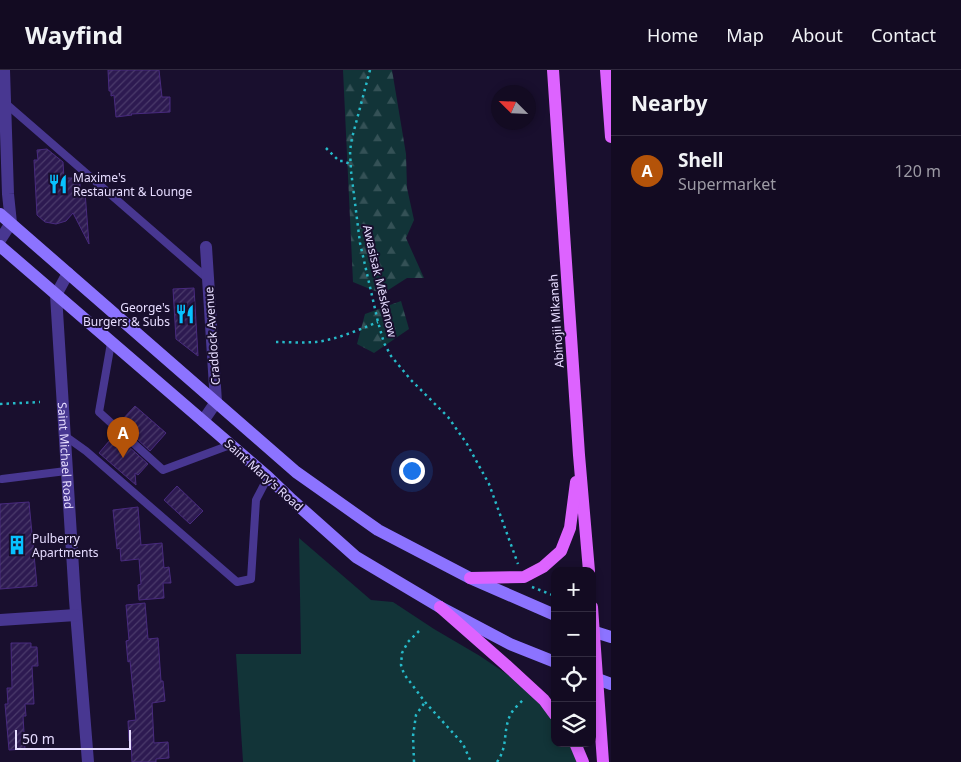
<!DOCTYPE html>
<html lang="en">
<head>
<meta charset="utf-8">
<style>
  body { margin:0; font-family:"Noto Sans",sans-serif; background:#1c142a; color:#f1f3f6 }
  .controls { position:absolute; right:15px; bottom:15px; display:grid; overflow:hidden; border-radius:10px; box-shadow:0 2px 8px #0003 }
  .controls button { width:45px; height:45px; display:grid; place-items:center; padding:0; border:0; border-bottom:1px solid #322b40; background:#130b22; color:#f1f3f6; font:25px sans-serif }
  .compass { position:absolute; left:491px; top:15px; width:45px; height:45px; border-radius:50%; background:#130b22; box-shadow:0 2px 8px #0003; rotate:294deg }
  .scale { position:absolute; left:15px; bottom:12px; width:116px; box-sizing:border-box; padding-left:5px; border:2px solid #e6dcff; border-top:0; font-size:14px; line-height:18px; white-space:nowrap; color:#e6dcff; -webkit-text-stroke:4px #190f2e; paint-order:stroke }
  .you { position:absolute; left:411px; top:400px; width:18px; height:18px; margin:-12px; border:4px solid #fff; border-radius:50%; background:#1a73e8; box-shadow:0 0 0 8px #1a73e833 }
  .badge { display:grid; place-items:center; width:32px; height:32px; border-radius:50%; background:#b45309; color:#fff; font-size:16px; font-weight:700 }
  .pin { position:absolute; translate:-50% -41px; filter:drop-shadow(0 1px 2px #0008) }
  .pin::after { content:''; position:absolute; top:26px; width:18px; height:15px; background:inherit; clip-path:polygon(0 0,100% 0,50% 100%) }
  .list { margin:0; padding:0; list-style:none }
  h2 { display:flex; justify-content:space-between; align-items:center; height:65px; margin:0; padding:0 20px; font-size:21px }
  h2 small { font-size:16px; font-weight:400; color:#9d9ba5 }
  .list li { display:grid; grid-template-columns:32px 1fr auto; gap:15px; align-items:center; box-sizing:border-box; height:70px; padding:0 20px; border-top:1px solid #322b40 }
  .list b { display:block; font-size:19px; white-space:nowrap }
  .list p { margin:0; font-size:16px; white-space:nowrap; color:#9d9ba5 }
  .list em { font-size:16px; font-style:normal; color:#9d9ba5 }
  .icon { flex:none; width:28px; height:28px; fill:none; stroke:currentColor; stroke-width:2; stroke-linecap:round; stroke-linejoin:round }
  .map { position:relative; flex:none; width:611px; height:692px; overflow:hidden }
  header { display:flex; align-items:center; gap:30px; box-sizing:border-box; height:70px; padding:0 25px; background:#130b22; border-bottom:1px solid #322b40 }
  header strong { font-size:24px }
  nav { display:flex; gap:28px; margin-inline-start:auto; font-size:18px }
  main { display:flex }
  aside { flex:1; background:#130b22 }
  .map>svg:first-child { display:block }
  .green { fill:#123438 }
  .forest { fill:url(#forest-firs) }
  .building { fill:url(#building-hatch); stroke:#482a7e }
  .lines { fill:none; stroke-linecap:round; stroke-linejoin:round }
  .path { stroke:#26bac9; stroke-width:2.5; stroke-dasharray:2.5 4; stroke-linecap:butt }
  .service { stroke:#483791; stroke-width:8 }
  .minor { stroke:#483791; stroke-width:12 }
  .secondary { stroke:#8c73ff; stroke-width:12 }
  .primary { stroke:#dd63ff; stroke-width:12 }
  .labels { text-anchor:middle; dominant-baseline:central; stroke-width:4; stroke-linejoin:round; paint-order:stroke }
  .poi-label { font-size:12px; fill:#e6dcff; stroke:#190f2e; text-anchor:start }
  .street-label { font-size:12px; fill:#e6dcff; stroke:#190f2e }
</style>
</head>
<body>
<header>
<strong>Wayfind</strong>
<nav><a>Home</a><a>Map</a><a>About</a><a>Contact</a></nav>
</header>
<main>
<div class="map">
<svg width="611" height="692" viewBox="0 0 611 692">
  <defs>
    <pattern id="forest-firs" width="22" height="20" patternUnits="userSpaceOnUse" patternTransform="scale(1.25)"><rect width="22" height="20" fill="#123438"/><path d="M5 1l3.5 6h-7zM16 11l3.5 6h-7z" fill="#345156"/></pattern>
    <pattern id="building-hatch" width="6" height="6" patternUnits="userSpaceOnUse" patternTransform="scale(1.25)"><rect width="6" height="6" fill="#2d1a51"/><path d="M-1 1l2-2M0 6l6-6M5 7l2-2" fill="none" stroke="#4b3b6b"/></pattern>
  </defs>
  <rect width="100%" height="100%" fill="#190f2e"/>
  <path class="green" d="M299,468L371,530L393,532L434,559L480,586L511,607L543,637L555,653V673H569L577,692H243L236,584H301Z"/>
  <g class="forest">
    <path d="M343,0H392L406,84L407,118L414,150L406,168L424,208H407L382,224L353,212Z"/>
    <path d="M401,231L409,259L374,283L357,274L365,244Z"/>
  </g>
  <g class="building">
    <path d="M108,0H159L162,27H170V42L131,44L132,45L116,47L114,25L111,26V21H109Z"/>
    <path d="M47,79L63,92L64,108H80V120L85,122L89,174L73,143L66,151L56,154L45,152L37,145L34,90H38L37,80Z"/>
    <path d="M194,218L198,286L176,269L173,219Z"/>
    <path d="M135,336L166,363L150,381L122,355L124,353L121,351Z"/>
    <path d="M115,364L148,394L138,405L135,403L136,415L99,383Z"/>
    <path d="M177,416L203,441L190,454L164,430Z"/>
    <path d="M29,432L37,516L0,519V434Z"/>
    <path d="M138,437L141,475L162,473L164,498L169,497L171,513H163L164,528L139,530L138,515L141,514L139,489L121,491L120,478L117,479L113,440Z"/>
    <path d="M145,533L148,569L158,568L161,611H163L165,631L152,633L154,673L168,672L169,688L156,689V692H132L131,671H129L128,651L136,650L130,591L128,592L126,571L129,570L126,535Z"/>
    <path d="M11,573H31V577H37L38,596H32L34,634H25L26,646H23L25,679L9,680L5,634H8L7,618H12Z"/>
  </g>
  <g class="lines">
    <g class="path">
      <path d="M370,0L352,68L350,81L351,101L360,173L378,252L384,273L391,286L411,310L448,347L467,374L489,414L518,494"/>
      <path d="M326,78L339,91H343L350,94"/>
      <path d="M276,272C288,272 302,273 315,272C336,270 358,260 378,252"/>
      <path d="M0,334L40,332"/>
      <path d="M532,517L555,526"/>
      <path d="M419,561L408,572L402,583L401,595L404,604L425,632L463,674L471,692"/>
      <path d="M414,692L413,666L416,645L425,632"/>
      <path d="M497,692C508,676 503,664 509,648C511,641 519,634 524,629"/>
    </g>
    <g class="service">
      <path d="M4,32L208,209"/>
      <path d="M111,273L99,342L163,400L230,375"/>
      <path d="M65,366L86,381L237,512L251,509L256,430L268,407"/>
      <path d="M2,409L66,401"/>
    </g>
    <g class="minor">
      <path d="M0,170L11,153L8,124L4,0"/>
      <path id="s1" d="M68,203L56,225L75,530L88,692"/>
      <path d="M203,351L216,332L206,177"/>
      <path d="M0,550L76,545"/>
    </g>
    <g class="secondary">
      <path d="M0,144L296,402L378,460L470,508L555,545"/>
      <path d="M0,176L268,407L292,430L356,487L440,537L510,574L555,592"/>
      <path d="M592,561L611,567"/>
      <path d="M592,607L611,614"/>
    </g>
    <g class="primary">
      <path d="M553,0L579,385L589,501"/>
      <path d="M606,0L611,67"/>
      <path d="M470,508L524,507L543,497L561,481L570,458L576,412"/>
      <path d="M440,537L506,595L544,630L555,645"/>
      <path d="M592,537L603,692"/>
      <path d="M575,673L583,692"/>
    </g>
  </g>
  <defs>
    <symbol id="restaurant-bare" viewBox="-9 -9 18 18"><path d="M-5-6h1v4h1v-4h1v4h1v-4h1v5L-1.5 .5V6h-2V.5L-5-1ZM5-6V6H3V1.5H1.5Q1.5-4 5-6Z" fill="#08c1ff" stroke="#190f2e" stroke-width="2.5" paint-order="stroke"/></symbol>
    <symbol id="building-bare" viewBox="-9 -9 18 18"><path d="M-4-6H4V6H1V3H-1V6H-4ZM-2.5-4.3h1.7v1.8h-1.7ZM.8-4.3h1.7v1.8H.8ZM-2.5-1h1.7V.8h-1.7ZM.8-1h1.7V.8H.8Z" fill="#08c1ff" stroke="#190f2e" stroke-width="2.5" paint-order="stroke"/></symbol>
  </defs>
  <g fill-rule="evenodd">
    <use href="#restaurant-bare" x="44" y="100" width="28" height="28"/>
    <use href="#restaurant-bare" x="171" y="230" width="28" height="28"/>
    <use href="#building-bare" x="3" y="461" width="28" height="28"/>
  </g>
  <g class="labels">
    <g class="poi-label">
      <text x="73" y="107">Maxime's<tspan x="73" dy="14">Restaurant &amp; Lounge</tspan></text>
      <text x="170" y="237" text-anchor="end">George's<tspan x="170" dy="14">Burgers &amp; Subs</tspan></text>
      <text x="32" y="468">Pulberry<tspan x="32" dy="14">Apartments</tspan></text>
    </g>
    <g class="street-label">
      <text transform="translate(380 211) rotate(77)">Awasisak Mēskanow</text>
      <text transform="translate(556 251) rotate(-94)">Abinojii Mikanah</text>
      <text transform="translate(212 266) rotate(-94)">Craddock Avenue</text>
      <text stroke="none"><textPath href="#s1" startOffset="186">Saint Michael Road</textPath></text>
      <text transform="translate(264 405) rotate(42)">Saint Mary's Road</text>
    </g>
  </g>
</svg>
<div class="controls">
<button>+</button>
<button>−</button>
<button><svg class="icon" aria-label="locate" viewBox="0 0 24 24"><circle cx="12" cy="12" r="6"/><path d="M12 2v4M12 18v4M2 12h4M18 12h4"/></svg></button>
<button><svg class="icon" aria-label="layers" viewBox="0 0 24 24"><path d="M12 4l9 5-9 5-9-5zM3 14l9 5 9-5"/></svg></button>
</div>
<svg class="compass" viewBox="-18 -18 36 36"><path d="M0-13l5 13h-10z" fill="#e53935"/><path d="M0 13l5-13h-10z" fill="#9d9ba5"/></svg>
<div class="scale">50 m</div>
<div class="you"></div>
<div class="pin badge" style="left:123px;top:388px">A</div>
</div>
<aside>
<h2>Nearby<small></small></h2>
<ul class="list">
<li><span class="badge">A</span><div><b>Shell</b><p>Supermarket</p></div><em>120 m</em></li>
</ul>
</aside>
</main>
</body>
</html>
